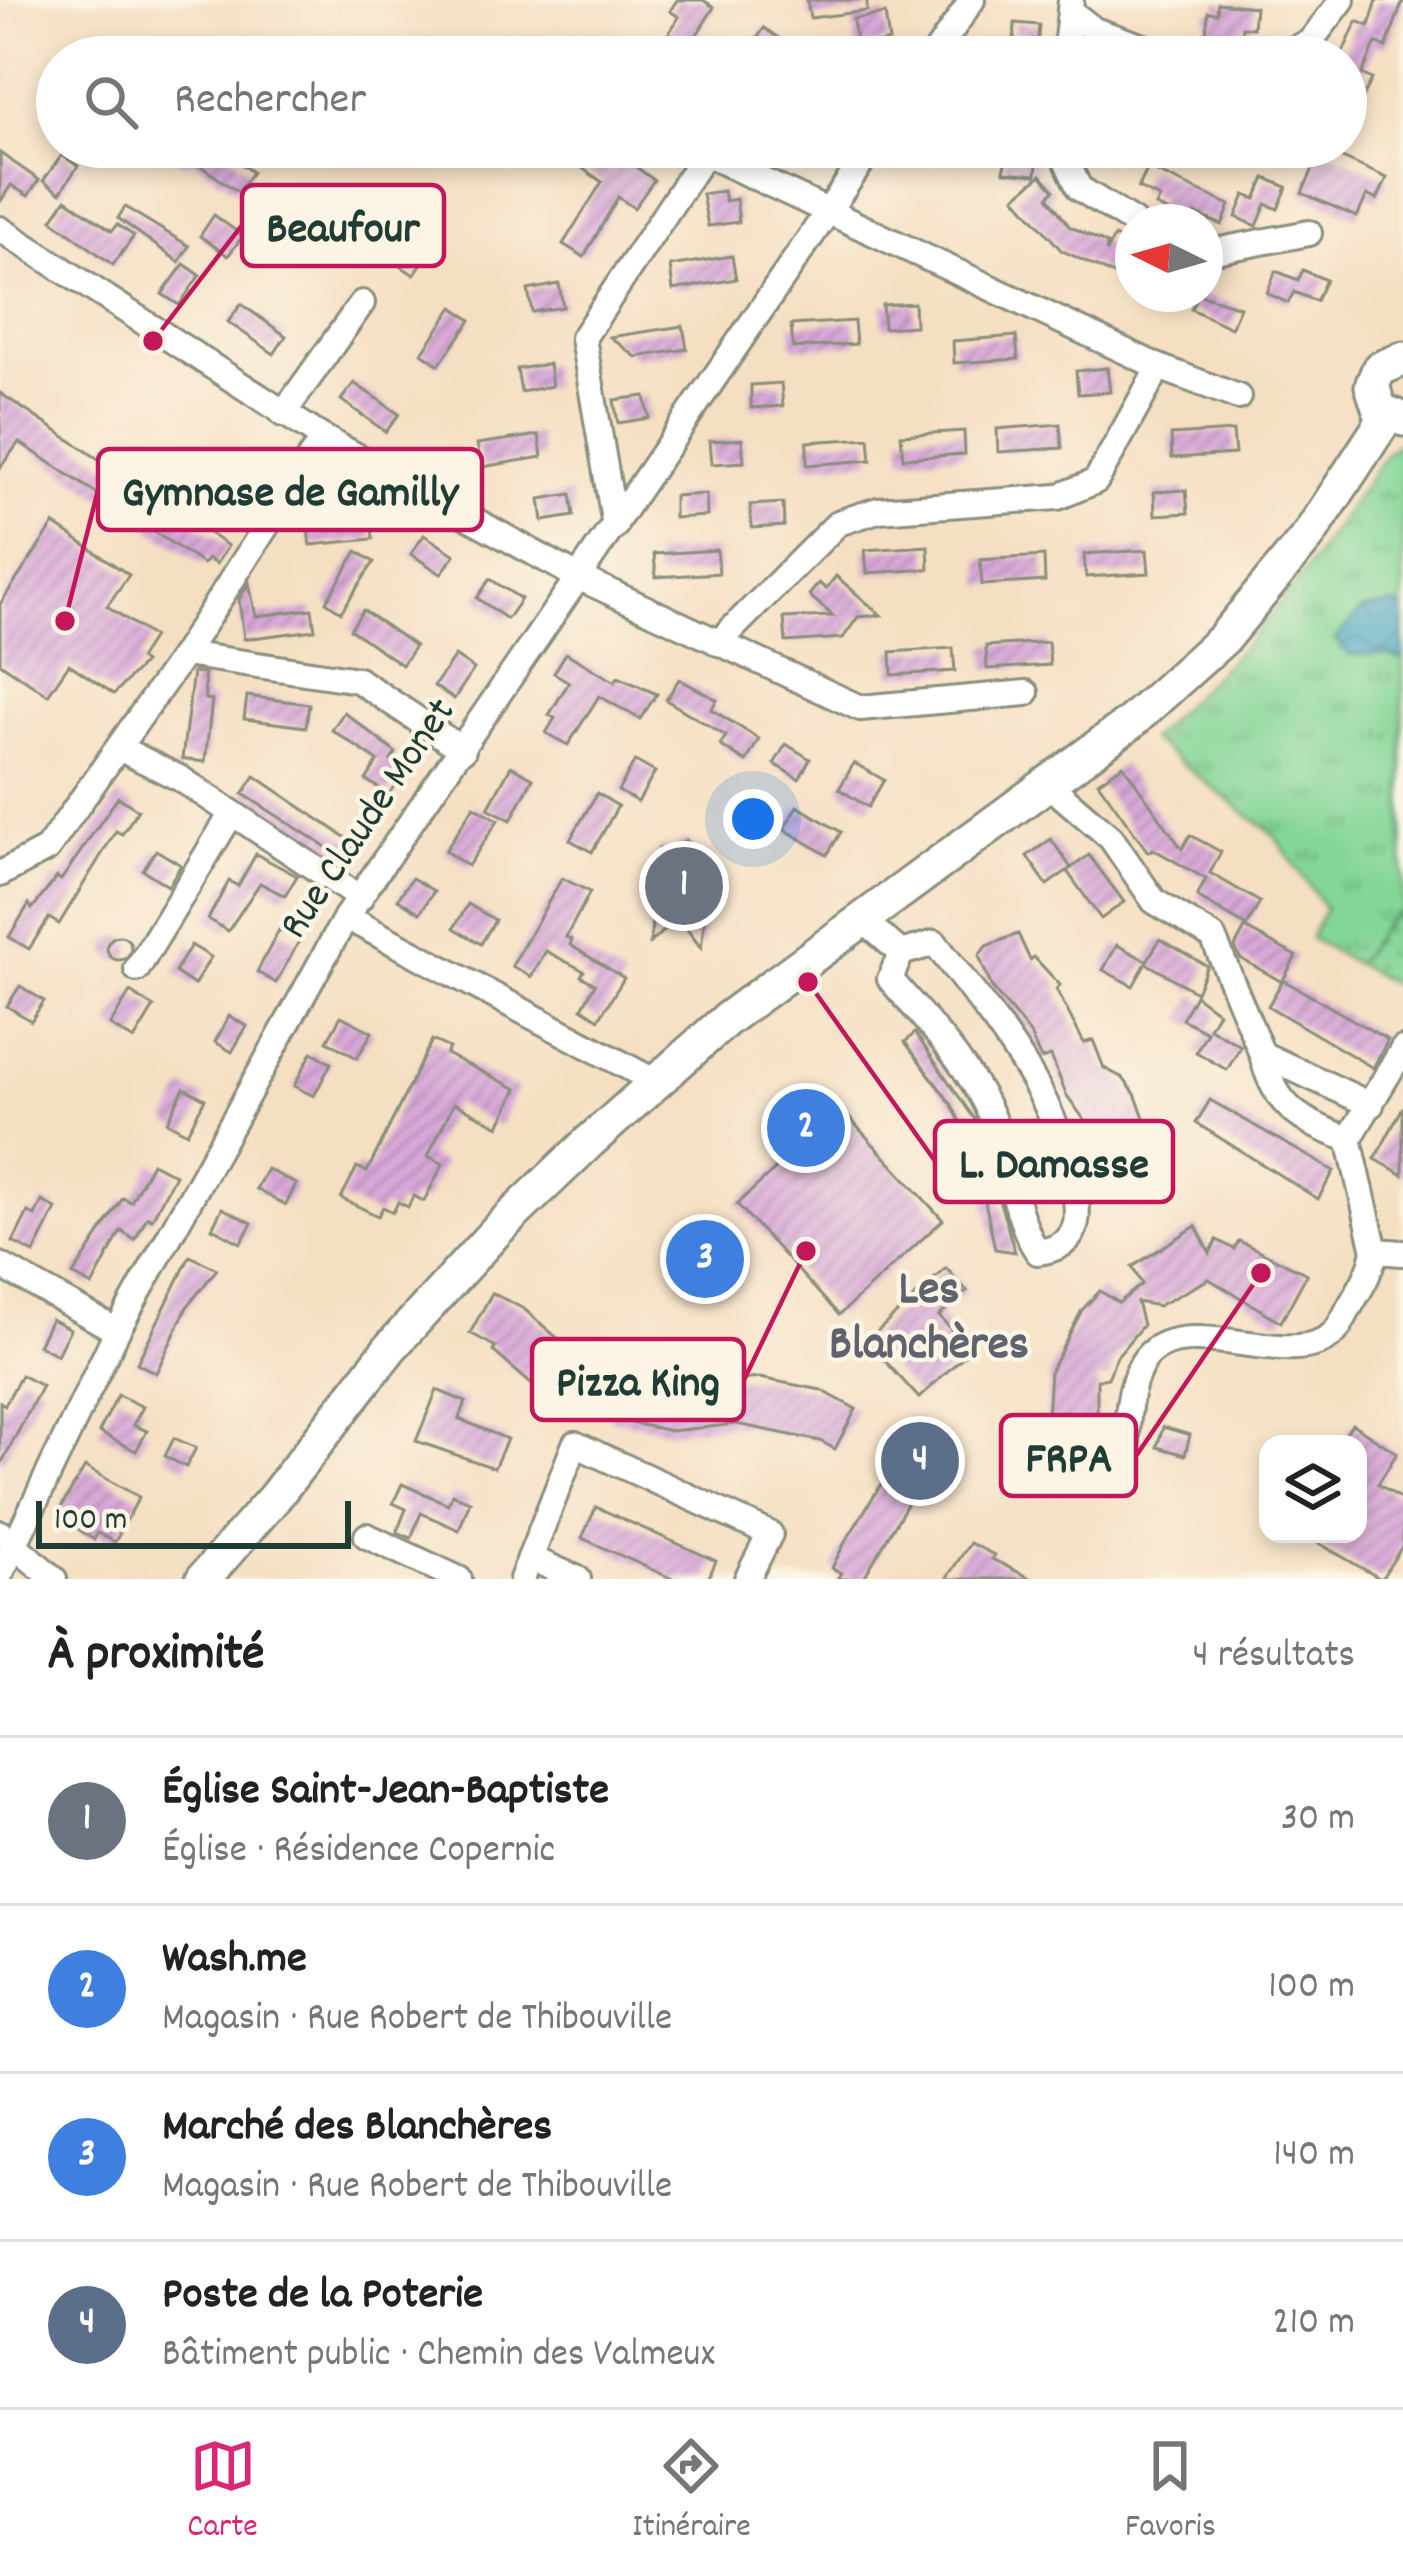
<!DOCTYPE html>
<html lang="fr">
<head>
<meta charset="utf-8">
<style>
  body { margin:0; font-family:Dekko,sans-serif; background:#f2f2f2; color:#222 }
  .controls { position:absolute; right:36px; bottom:36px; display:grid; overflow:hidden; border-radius:24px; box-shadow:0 6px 18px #0003 }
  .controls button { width:108px; height:108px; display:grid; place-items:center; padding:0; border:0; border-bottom:3px solid #e0e0e0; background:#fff; color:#222; font:60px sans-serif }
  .compass { position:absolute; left:1115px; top:204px; width:108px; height:108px; border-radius:50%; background:#fff; box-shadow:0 6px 18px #0003; rotate:275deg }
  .scale { position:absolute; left:36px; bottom:30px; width:315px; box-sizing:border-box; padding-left:12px; border:6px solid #1f3d34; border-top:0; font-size:33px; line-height:42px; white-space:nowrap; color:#1f3d34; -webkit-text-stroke:9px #fcf5e5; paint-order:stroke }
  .you { position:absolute; left:753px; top:819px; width:42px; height:42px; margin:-30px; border:9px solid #fff; border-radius:50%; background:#1a73e8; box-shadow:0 0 0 18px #1a73e833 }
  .badge { display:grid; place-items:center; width:78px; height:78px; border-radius:50%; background:#db2777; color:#fff; font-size:39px; font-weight:700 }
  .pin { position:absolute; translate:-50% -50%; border:6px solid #fff; box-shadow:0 3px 12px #0006 }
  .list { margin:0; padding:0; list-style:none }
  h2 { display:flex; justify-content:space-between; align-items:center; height:156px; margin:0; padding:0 48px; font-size:51px }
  h2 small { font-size:39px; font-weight:400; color:#767676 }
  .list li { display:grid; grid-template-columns:78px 1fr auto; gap:36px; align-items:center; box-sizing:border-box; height:168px; padding:0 48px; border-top:3px solid #e0e0e0 }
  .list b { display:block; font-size:45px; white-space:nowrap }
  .list p { margin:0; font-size:39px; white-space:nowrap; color:#767676 }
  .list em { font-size:39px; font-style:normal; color:#767676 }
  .icon { flex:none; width:66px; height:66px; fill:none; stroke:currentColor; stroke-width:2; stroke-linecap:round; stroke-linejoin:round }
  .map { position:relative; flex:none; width:1403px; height:1579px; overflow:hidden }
  .search { position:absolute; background:#fff; box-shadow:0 6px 18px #0003; left:36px; right:36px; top:36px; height:132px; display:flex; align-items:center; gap:30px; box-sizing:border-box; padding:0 42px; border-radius:66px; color:#767676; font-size:45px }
  .sheet { height:828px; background:#fff }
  nav { display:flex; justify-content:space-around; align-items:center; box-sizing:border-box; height:168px; border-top:3px solid #e0e0e0; background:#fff; font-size:33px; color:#767676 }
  nav a { display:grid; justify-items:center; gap:6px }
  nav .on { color:#db2777 }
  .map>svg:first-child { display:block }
  .grass { fill:url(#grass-dots); stroke:#528a66; stroke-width:3 }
  .park { fill:url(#park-tufts); stroke:#528a66; stroke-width:3 }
  .water { fill:url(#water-waves); stroke:#33727d; stroke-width:3 }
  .building { fill:url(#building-hatch) }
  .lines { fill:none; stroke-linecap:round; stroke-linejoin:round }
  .street-casing { stroke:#8a8e7b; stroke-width:30 }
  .secondary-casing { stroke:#8a8e7b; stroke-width:39 }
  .street { stroke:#fff; stroke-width:24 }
  .secondary { stroke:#fff; stroke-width:33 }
  .labels { text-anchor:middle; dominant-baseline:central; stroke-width:9; stroke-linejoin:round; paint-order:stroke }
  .street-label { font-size:42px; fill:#1f3d34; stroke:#fcf5e5 }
  .quarter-label { font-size:48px; font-weight:bold; fill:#60626e; stroke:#fcf5e5 }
  .leader { fill:none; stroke:#c2185b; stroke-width:4.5 }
  .callout-dot { fill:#c2185b; stroke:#fcf5e5; stroke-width:4.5 }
  .callout { fill:#fcf5e5; stroke:#c2185b; stroke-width:4.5 }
  .callout-label { font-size:45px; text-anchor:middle; font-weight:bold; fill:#1f3d34 }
</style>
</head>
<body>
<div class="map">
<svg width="1403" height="1579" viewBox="0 0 1403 1579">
  <defs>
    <pattern id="grass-dots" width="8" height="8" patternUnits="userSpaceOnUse" patternTransform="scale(3)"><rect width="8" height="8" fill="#84d698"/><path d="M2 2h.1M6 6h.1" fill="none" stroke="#6baf7d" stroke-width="1.8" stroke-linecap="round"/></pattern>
    <pattern id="park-tufts" width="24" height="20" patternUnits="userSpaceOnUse" patternTransform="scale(3)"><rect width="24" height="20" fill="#84d698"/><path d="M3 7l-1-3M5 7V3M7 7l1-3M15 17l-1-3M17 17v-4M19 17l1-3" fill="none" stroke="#6baf7d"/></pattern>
    <pattern id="water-waves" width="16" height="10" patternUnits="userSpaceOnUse" patternTransform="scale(3)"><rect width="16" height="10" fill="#47a7c6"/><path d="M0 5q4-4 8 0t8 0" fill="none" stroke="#3b89a2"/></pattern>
    <pattern id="building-hatch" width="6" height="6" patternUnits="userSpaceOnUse" patternTransform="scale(3)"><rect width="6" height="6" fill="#d9a8d9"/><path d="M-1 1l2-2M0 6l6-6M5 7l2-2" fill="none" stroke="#af8ab1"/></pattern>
  </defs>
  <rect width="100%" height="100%" fill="#fcf5e5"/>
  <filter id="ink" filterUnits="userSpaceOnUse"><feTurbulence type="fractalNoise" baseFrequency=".00833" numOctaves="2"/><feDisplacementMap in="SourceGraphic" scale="24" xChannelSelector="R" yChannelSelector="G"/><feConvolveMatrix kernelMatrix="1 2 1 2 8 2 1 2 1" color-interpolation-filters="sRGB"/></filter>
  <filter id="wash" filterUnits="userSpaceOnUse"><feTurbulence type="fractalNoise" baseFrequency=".004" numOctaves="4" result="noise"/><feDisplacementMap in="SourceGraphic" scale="48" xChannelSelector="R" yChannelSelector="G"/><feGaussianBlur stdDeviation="2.7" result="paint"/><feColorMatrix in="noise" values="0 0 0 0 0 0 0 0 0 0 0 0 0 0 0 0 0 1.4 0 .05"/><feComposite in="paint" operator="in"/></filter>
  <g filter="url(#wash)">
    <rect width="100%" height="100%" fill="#f5dfc2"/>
    <path class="grass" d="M1403,909V990L1356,964L1385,923Z"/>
    <path class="park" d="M1403,440V909L1385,923L1356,964L1310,938L1325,909L1274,835L1150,739L1246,644L1302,576L1387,453Z"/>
    <path class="water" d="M1396,604L1403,607V660L1387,654L1350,655L1335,639L1362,610Z"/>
    <g id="blocks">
      <g class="building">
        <path d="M677,0H703L714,7L683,57H654L679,17L670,11Z"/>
        <path d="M807,0H867V11L810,18Z"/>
        <path d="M1377,0L1403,1L1386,47L1376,43L1362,74L1372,79L1362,99L1352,95L1346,109V57H1341L1357,21L1369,26Z"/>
        <path d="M1218,3L1255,7L1253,28L1242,27L1239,48L1205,45L1208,12L1217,13Z"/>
        <path d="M885,14L889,41L857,49L853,19Z"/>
        <path d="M1015,23L1039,25L1036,57H1013Z"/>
        <path d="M764,28L786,43L777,57H745Z"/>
        <path d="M159,147H235L229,155L252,172L238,192L192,160L188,166Z"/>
        <path d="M552,147H596L620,164L624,158L654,180L634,208L618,197L584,257L563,244L602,182Z"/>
        <path d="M1006,147H1038L1036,175L1004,172Z"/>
        <path d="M1322,149L1387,178L1377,200L1367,195L1357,217L1302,193Z"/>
        <path d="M0,153L39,180L28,196L11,185L0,202Z"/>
        <path d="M62,155L78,166L60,193L43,181Z"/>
        <path d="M1148,168L1230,205L1222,225L1196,214L1191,222L1156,206L1160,198L1138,188Z"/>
        <path d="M1041,175L1054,190L1048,197L1069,226L1107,244L1106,252L1114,237L1133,246V284L1061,250L1015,197Z"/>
        <path d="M1265,178L1287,187L1278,209L1266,204L1257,226L1236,217L1245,195L1256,199Z"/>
        <path d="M723,191L725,201L736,199L739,222L708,226L702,194Z"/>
        <path d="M66,199L112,231L117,224L134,236L113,265L52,220Z"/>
        <path d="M125,207L189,246L179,262L118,218Z"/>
        <path d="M214,215L243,236L228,256L200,236Z"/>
        <path d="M380,226L426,257L414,275L368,244Z"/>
        <path d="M732,256L736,279L673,290L670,266Z"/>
        <path d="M184,264L200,275L179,305L162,294Z"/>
        <path d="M1303,270L1326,280L1316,301L1294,292L1288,303L1267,293L1276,271L1298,280Z"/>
        <path d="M559,284L563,307L532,312L528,290Z"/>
        <path d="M1198,294L1240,307L1231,328L1191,309Z"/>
        <path d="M914,303L915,326L884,328L882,305Z"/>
        <path d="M241,304L286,336L274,354L228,322Z"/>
        <path d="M453,307L471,320L439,365L422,353Z"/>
        <path d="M854,321L856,344L793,348L791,325Z"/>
        <path d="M683,326L687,349L636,357L610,337Z"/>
        <path d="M1016,336L1018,359L954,363L953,341Z"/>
        <path d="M549,364L552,386L521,392L517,369Z"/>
        <path d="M1107,368L1110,392L1078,394L1076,371Z"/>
        <path d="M354,383L399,414L386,432L341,400Z"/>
        <path d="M781,383L783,406L751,408V385Z"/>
        <path d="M0,393L228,546L216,564L208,559L203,564L19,442L0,468Z"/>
        <path d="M645,396L649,418L618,423L614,400Z"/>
        <path d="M1060,424L1062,448L998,452L997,429Z"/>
        <path d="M964,431L965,454L903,458L901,435Z"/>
        <path d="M1233,431L1235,454L1172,458L1171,435Z"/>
        <path d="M539,435L542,457L482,467L477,444Z"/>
        <path d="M869,438L871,460L807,465V442Z"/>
        <path d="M742,439L744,462L712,464L710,441Z"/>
        <path d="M1186,490L1188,513L1155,515L1154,492Z"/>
        <path d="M571,494L574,516L543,521L540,499Z"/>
        <path d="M706,494L707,516L674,518V496Z"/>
        <path d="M783,503L784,526L752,528L750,505Z"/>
        <path d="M371,516L373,539L310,545L307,522Z"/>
        <path d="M54,524L129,575L107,606L153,637L139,659L144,663L114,694L69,664L48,695L0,663V604Z"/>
        <path d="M424,535L455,555L441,574L411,554Z"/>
        <path d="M928,546L929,569L867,573L865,550Z"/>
        <path d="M717,550L719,573L656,577L654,554Z"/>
        <path d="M1147,550L1149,573L1086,577L1084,554Z"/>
        <path d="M357,551L374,562L341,612L326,602Z"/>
        <path d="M1044,556L1045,581L982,585L980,560Z"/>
        <path d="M836,576L881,615L858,617L843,638L786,642L784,618L833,616L809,595L819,583L826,589Z"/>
        <path d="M490,579L521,599L507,619L477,598Z"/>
        <path d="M249,583L256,616L312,609L315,630L244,639L239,599Z"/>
        <path d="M363,610L415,646L402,665L350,629Z"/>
        <path d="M1048,642L1050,665L987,669L986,646Z"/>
        <path d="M953,648L955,671L892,675L891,652Z"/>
        <path d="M566,653L615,682L618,677L657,694L640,719L599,696L568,745L546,733L555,718L549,715L569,682L554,673Z"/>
        <path d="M455,656L474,669L454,699L434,686Z"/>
        <path d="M193,672L204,674L205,699L212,700L205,762L182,759Z"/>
        <path d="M679,679L717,700L711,709L759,739L746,762L720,745L726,736L666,700Z"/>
        <path d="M247,696L309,704L306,727L244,719Z"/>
        <path d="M344,712L396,753L391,760L405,769L389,794L366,780L378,761L332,730Z"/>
        <path d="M786,744L810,759L799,779L774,764Z"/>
        <path d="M635,761L655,772L638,802L618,791Z"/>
        <path d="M854,763L884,780L868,807L839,789Z"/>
        <path d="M1123,765L1182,849L1190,835L1221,852L1210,873L1260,902L1247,926L1197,897L1206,879L1153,849L1148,852L1098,782Z"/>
        <path d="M511,766L533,778L511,820L488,808Z"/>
        <path d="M255,776L355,844L345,859L243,794Z"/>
        <path d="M597,793L618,806L592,852L570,840Z"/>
        <path d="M118,797L138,810L122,834L116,831L59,924L49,918L29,949L9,937L29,904L32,909L57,877L61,880Z"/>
        <path d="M474,806L498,820L468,866L445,851Z"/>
        <path d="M797,806L841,832L827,855L784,829Z"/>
        <path d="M1051,839L1071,868L1047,885L1027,856Z"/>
        <path d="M686,840L698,852L711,853L709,867L722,882L708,894L701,948L679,918L650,943L655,891L644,876L658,862L659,849L673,850Z"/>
        <path d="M156,850L181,865L168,886L143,870Z"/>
        <path d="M256,854L297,876L285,896L260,883L228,931L208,919L229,881L238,886Z"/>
        <path d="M1089,855L1124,902L1101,919L1067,871Z"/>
        <path d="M412,878L434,891L420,913L398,899Z"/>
        <path d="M562,878L590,892L566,937L572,940L570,945L624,978L599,1019L582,1008L595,984L581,976L584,971L546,951L531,977L512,966Z"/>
        <path d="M468,904L495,920L481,944L454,928Z"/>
        <path d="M1245,928L1296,956L1282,982L1240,958L1235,947Z"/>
        <path d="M279,930L299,941L276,983L257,972Z"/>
        <path d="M1018,934L1030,960L1034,957L1060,985L1056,989L1084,1043L1093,1040L1104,1068L1123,1078L1135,1094L1157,1151L1114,1166L1104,1139L1100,1142L1066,1094L1051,1056L1041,1059L1029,1032L992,988L979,956L986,946Z"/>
        <circle cx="119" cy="948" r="12"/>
        <path d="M1160,939L1207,966L1196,992L1146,963L1133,986L1103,970L1117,945L1147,961Z"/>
        <path d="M191,945L211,957L194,985L175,972Z"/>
        <path d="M1283,980L1388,1040L1373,1068L1268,1006Z"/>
        <path d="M20,986L44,1001L31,1021L7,1006Z"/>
        <path d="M130,992L154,1007L134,1040L110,1025Z"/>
        <path d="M1195,995L1218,1012L1209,1028L1241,1046L1227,1070L1196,1052L1207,1032L1182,1019Z"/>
        <path d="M229,1016L247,1026L232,1052L215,1042Z"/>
        <path d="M341,1016L372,1032L357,1058L327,1041Z"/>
        <path d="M915,1033L975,1120L1015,1252L995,1249L975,1153L952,1105L905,1042Z"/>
        <path d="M432,1040L449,1048L446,1054L517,1089L499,1126L454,1103L428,1156L443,1164L424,1201L413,1196L408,1207L398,1202L393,1212L383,1207L378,1216L341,1198L357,1167L367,1172Z"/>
        <path d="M312,1052L331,1063L314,1096L294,1086Z"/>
        <path d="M184,1088L205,1099L187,1133L167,1122Z"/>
        <path d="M1210,1100L1334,1171L1318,1199L1196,1123Z"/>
        <path d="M1403,1107V1175L1375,1159Z"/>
        <path d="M841,1109L943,1220L839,1315L737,1204Z"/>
        <path d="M152,1163L175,1175L152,1219L147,1217L135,1240L121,1231L92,1286L73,1275L123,1198L131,1202Z"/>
        <path d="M267,1169L296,1184L286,1205L256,1189Z"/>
        <path d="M42,1201L56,1209L34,1253L13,1242L28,1212L35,1216Z"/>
        <path d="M222,1208L252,1223L241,1243L212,1228Z"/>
        <path d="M1196,1226L1210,1253L1217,1240L1234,1249L1239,1241L1307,1274L1281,1322L1209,1279L1158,1306L1137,1302L1143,1325L1117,1356L1108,1378L1097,1380V1448H1045L1050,1372L1082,1310L1100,1291L1119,1303L1142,1284L1132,1267Z"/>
        <path d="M190,1256L217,1269L187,1307L156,1373L137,1363Z"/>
        <path d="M946,1268L967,1291L939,1316L970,1350L919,1398L867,1341Z"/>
        <path d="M492,1293L524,1309L593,1369L598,1362L624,1375L626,1369L682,1381L681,1386L760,1378L821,1390L856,1409L835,1449L820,1441L737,1424L671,1431L612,1419L577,1401L573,1409L538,1390L493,1351L496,1347L470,1333Z"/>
        <path d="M51,1319L70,1329L57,1355L38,1345Z"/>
        <path d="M21,1375L42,1386L0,1466V1402L5,1405Z"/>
        <path d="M437,1390L466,1402L459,1419L507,1439L494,1468L416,1441Z"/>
        <path d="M118,1395L143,1407L133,1425L147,1431L136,1451L99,1432Z"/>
        <path d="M1352,1424L1397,1453L1378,1484L1403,1500V1545L1381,1579L1303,1534H1358V1444H1339Z"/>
        <path d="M1163,1427L1190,1435L1185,1455L1157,1447Z"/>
        <path d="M174,1438L196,1448L186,1467L165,1456Z"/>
        <path d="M901,1452L929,1467L863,1579H837L841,1573L832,1568L844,1544Z"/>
        <path d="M85,1467L139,1497L115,1542L97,1533L94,1540L57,1514Z"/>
        <path d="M402,1484L448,1504L452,1494L470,1501L459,1530L421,1513L411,1538L397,1532L406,1509L393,1503Z"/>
        <path d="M596,1507L716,1561L708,1579H673L582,1538Z"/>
        <path d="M970,1543L994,1555L992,1559L1032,1579H946Z"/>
      </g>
    </g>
  </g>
  <g filter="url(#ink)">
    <use href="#blocks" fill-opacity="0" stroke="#8a8e7b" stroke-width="3"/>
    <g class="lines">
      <defs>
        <g id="street">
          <path d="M1071,0L1070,11L1094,30L1173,57"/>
          <path d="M933,57L972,0"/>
          <path d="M1065,57L1070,11"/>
          <path d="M1276,57L1310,42L1342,0"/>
          <path d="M691,147L1159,367L1238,397"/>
          <path d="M1060,147L1079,188L1133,222"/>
          <path d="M0,229L320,436L580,578L860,708L1026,693"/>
          <path d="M1205,248L1220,250L1309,233"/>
          <path d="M283,414L362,303"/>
          <path d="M615,526L583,338L705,154"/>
          <path d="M718,643L838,523L878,510L1058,497L1096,481L1159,367"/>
          <path d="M184,654L358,680L463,750"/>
          <path d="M119,748L181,779L360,898"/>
          <path d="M1048,784L1111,838L1154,901L1213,937L1262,1054"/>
          <path d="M0,874L47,849L184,654L323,438"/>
          <path d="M346,917L656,1082"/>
          <path d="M863,920L901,953"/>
          <path d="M935,943C998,1026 1055,1088 1075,1193C1081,1227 1074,1247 1038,1252C1016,1224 1008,1153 990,1113C968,1064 925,1020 890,979L901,953Z"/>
          <path d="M137,969L232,813"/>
          <path d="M1371,1105L1262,1054C1274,1106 1300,1122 1349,1139L1403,1049"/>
          <path d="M1349,1139L1375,1251L1403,1253"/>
          <path d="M0,1265L117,1331"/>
          <path d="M1126,1479C1128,1443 1123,1394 1143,1362C1179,1306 1290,1375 1334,1333C1342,1325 1347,1310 1353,1301C1363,1284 1371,1271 1375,1251"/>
          <path d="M0,1533L54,1579"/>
          <path d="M367,1536L459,1579"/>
          <path d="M530,1558L578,1579"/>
          <path d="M0,1575L117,1331L346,917L872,147"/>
          <path d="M522,1579L575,1444L770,1534L747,1579"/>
        </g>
        <g id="secondary">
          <path d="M1403,359L1379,369L1372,386L1380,410L1403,419"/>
          <path d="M203,1579L274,1498L390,1348L498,1229L589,1142L727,1019L1130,723L1223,639L1309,535L1387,416"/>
        </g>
      </defs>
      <use href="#street" class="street-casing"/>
      <use href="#secondary" class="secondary-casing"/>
      <use href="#street" class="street"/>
      <use href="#secondary" class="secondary"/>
    </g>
  </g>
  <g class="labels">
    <g class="street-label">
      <text transform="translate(370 820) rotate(-56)">Rue Claude Monet</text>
    </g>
    <g class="quarter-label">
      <text x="929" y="1292">Les<tspan x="929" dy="55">Blanchères</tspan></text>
    </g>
  </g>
  <path class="leader" d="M153 341L242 225M65 621L98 490M808 982L935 1161M806 1251L744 1380M1261 1273L1136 1456"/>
  <g class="callout-dot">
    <circle cx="153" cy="341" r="12"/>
    <circle cx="65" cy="621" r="12"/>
    <circle cx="808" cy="982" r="12"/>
    <circle cx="806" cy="1251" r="12"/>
    <circle cx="1261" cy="1273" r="12"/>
  </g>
  <g class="callout">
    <rect x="242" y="185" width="202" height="81" rx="12"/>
    <rect x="98" y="449" width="384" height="81" rx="12"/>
    <rect x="935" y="1121" width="238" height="81" rx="12"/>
    <rect x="532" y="1339" width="212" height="81" rx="12"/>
    <rect x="1001" y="1415" width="135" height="81" rx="12"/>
  </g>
  <g class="callout-label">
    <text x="343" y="241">Beaufour</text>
    <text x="290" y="505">Gymnase de Gamilly</text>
    <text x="1054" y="1177">L. Damasse</text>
    <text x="638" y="1395">Pizza King</text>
    <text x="1069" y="1471">FRPA</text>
  </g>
</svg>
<div class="controls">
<button><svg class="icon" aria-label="layers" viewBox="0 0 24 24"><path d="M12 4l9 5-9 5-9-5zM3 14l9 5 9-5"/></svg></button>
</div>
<svg class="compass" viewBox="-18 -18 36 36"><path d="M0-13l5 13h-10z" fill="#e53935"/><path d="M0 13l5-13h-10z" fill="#767676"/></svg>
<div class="scale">100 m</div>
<div class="you"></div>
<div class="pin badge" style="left:684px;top:886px;background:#6b7280">1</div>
<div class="pin badge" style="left:806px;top:1128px;background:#3f7fe0">2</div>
<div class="pin badge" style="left:705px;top:1259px;background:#3f7fe0">3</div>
<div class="pin badge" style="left:920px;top:1461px;background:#5c6f8a">4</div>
<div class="search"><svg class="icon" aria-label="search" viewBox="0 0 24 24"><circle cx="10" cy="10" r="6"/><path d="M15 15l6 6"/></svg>Rechercher</div>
</div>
<section class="sheet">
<h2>À proximité<small>4 résultats</small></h2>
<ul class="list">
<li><span class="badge" style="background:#6b7280">1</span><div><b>Église Saint-Jean-Baptiste</b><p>Église · Résidence Copernic</p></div><em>30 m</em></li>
<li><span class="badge" style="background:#3f7fe0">2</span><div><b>Wash.me</b><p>Magasin · Rue Robert de Thibouville</p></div><em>100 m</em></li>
<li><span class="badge" style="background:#3f7fe0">3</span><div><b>Marché des Blanchères</b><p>Magasin · Rue Robert de Thibouville</p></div><em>140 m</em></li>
<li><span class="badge" style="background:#5c6f8a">4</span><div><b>Poste de la Poterie</b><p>Bâtiment public · Chemin des Valmeux</p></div><em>210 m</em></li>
</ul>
</section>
<nav>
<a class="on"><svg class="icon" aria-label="map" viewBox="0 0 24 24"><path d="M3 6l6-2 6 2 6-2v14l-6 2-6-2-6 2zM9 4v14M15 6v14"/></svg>Carte</a>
<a><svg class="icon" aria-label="directions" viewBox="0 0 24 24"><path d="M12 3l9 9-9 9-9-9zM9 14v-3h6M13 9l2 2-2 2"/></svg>Itinéraire</a>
<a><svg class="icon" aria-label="saved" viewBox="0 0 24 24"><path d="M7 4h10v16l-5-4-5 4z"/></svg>Favoris</a>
</nav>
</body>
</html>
